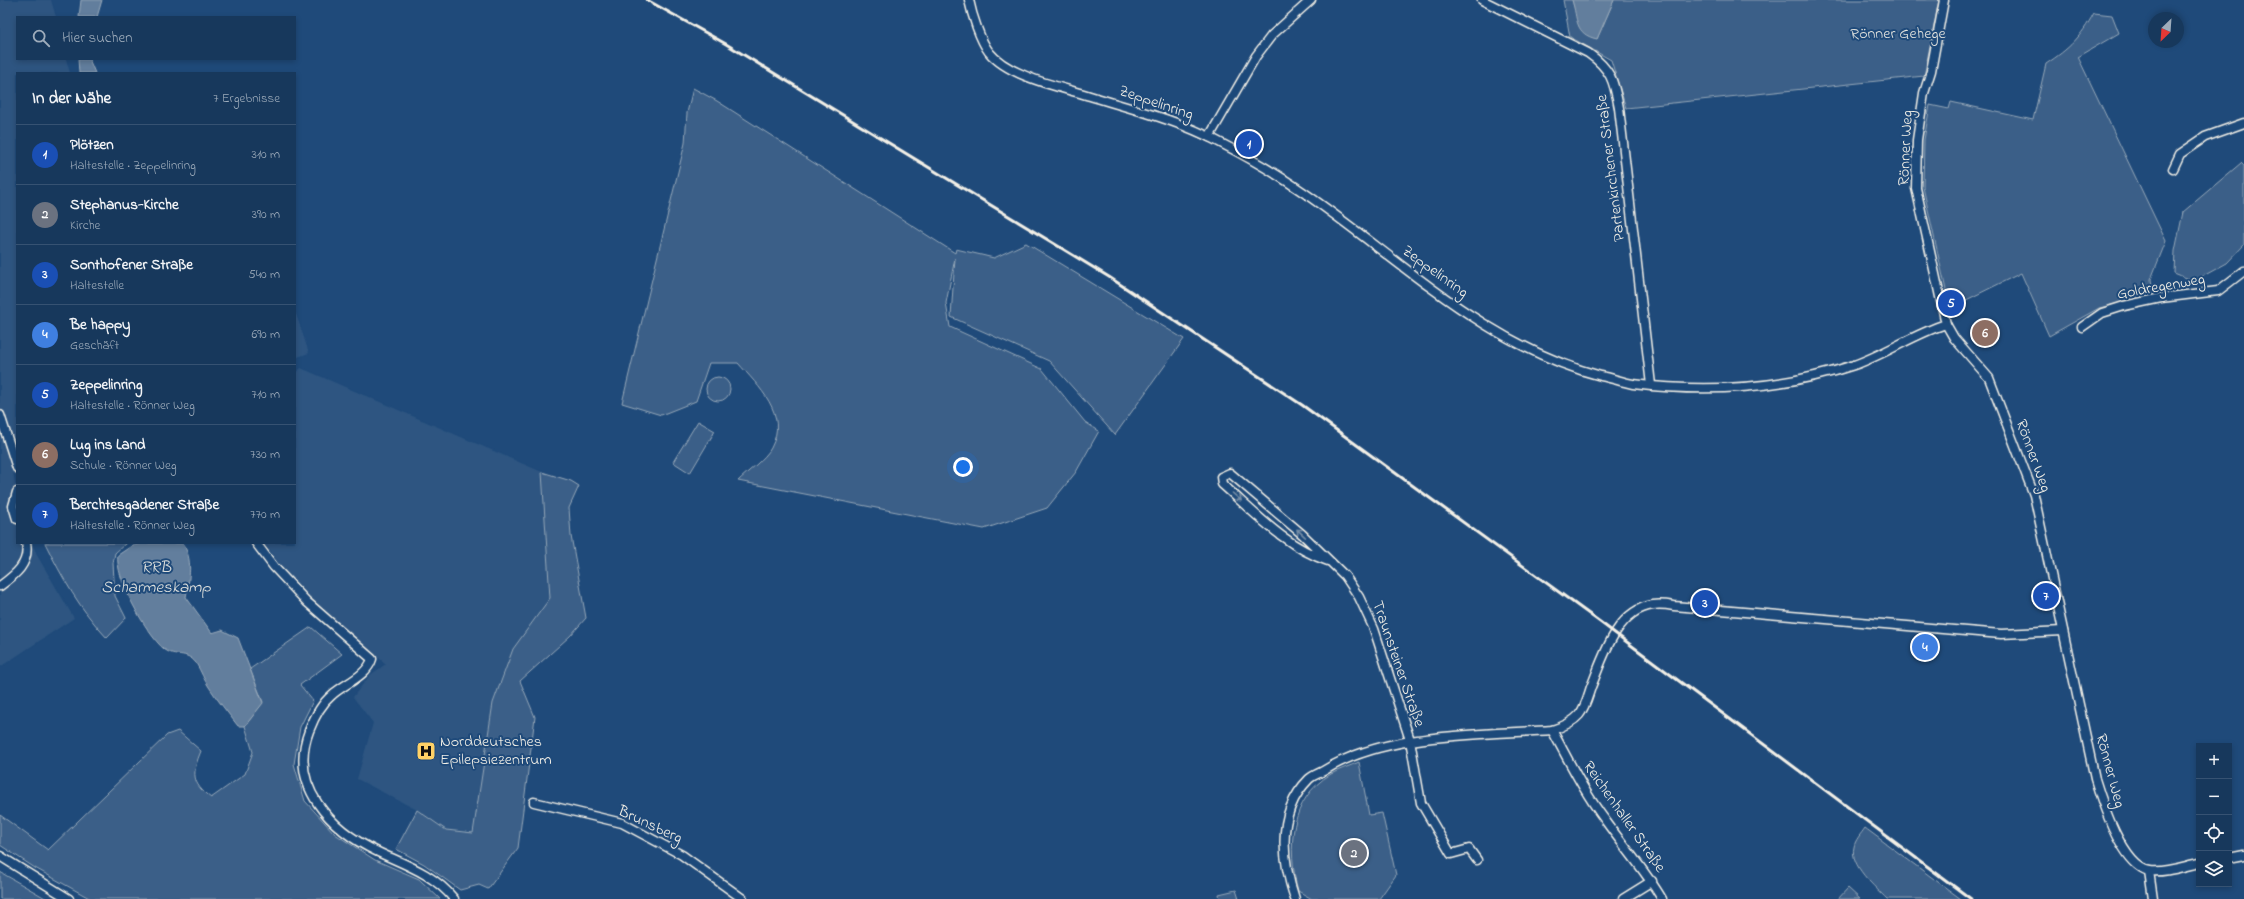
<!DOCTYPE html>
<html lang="de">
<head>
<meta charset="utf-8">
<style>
  body { margin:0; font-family:"Indie Flower",sans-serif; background:#244365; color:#f1f3f6 }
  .controls { position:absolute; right:12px; bottom:12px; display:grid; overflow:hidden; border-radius:0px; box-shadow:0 2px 6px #0003 }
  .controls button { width:36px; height:36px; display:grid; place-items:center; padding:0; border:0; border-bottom:1px solid #365272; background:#17385c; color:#f1f3f6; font:20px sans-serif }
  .compass { position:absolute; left:2148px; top:12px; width:36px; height:36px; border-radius:50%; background:#17385c; box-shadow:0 2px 6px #0003; rotate:205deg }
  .you { position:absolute; left:963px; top:467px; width:14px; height:14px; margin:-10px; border:3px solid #fff; border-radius:50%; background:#1a73e8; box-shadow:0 0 0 6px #1a73e833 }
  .badge { display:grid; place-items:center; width:26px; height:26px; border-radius:50%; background:#ea580c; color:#fff; font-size:13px; font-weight:700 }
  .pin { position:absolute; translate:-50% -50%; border:2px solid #fff; box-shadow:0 1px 4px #0006 }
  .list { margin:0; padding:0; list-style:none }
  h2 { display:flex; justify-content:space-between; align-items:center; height:52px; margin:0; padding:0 16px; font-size:17px }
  h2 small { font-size:13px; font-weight:400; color:#9eacbb }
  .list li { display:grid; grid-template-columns:26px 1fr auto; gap:12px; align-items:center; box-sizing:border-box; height:60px; padding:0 16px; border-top:1px solid #365272 }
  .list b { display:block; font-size:15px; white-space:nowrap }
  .list p { margin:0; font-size:13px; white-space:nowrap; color:#9eacbb }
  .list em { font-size:13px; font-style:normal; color:#9eacbb }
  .icon { flex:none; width:22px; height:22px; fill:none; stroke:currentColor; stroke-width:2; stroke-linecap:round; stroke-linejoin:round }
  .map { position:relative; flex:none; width:2244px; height:899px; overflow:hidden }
  .search { position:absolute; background:#17385c; box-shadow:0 2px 6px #0003; left:16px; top:16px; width:280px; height:44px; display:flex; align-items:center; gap:10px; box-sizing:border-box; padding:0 14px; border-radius:0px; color:#9eacbb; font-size:15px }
  .panel { position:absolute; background:#17385c; box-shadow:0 2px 6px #0003; left:16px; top:72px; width:280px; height:472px; border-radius:0px }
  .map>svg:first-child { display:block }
  .built { fill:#2d5581 }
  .green { fill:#3a5f88; stroke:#97a8b8 }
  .water { fill:#627e9d; stroke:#9cacbb }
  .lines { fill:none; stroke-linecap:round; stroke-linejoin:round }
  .minor-casing { stroke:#f4f1e8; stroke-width:11 }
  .minor { stroke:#1f4a7a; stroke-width:8 }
  .rail { stroke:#f4f1e8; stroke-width:3 }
  .oneway { stroke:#748da6 }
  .labels { text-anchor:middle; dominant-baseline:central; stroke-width:4; stroke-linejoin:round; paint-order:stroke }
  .park-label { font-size:16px; fill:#e1e2de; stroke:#1f4a7a }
  .street-label { font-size:16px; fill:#f4f1e8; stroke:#1f4a7a }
  .poi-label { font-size:16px; fill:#f4f1e8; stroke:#1f4a7a; text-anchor:start }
  .water-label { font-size:17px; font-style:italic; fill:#dee0dd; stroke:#1f4a7a }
</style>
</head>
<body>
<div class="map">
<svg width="2244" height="899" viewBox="0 0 2244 899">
  <rect width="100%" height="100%" fill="#1f4a7a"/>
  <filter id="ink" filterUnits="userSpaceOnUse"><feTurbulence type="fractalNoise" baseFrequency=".025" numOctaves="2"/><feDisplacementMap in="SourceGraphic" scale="8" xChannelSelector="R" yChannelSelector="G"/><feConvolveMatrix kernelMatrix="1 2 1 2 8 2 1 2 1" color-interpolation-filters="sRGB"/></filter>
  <g filter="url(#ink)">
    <g class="built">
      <path d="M0,0H51L56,17H17V59H66L70,73H17V463L12,465L17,495V543H32L38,557L74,618L0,667Z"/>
      <path d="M295,311L309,353L295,358Z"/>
      <path d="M301,368L542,472L550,598L513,649L493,703L473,833L446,830L417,810L357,779L373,723L353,697L370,675L386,664L315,605L285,572L264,543H295V373Z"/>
    </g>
    <g class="green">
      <path d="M1563,0H1572L1574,7L1597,39L1614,0H1939L1924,76L1626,108L1611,60L1570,37Z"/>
      <path d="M2094,13L2112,15L2119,33L2078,57L2166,241L2151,279L2153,295L2099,308L2049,336L2021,273L1950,308L1923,187L1924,140L1930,105L1949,109L1951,102L2033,120L2046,64C2070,48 2080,38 2094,13Z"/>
      <path d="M693,88L717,101L955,253L956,249L994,258L1026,243L1184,339L1115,435L1049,361L951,317L955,258L946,303L950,327L1042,369L1085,422L1099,431L1076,472L1047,508L984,529L738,481C747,472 766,458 771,448C789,414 759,387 738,363H709L696,401L661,415L622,403L685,143L687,113Z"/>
      <path d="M2241,163L2244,166V245L2227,263L2194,281L2174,273L2175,251L2183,212Z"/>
      <circle cx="718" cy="389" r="12"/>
      <path d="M698,421L715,431L690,473L673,462Z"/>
      <path d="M542,472L571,481L579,486L569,508L571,536L586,618L570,636L520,681L535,717L518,848L488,889L479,885L460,890L424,864L396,849L417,810L446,830L473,833L493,703L513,649L550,598Z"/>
      <path d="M45,543H126L115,553L113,563L115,596L126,618L107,638C79,608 63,579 45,543Z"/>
      <path d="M311,627L342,654L300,685L313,701L300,727L294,764L305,801L335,834L375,860L419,879L440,899H91L35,868L0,845V815L48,850L167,735L178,731L201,751C192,773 191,783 211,798L245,774L253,752L245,726L263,702L250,669Z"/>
      <path d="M1359,762L1369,815L1382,813L1396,875L1379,899H1312L1298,891C1287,847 1289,799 1331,774C1340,769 1350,766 1359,762Z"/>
      <path d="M1865,828L1961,899H1887C1875,887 1849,865 1854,847C1855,840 1861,834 1865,828Z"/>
      <path d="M0,872L47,899H0Z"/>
      <path d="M1848,888L1860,899H1838Z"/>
      <path d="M1236,890L1239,899H1220L1219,894Z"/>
    </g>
    <g class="water">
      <path d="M81,0H102L97,17H79Z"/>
      <path d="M1572,0H1614L1597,39C1574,34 1578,19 1572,0Z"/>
      <path d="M78,59H89L95,73H79Z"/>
      <path d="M144,543H182C194,558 189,580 186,597L212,633L222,630L238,638L263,703L245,726H238C228,713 218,701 209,687C204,680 201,671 196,663C186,650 175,658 164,649C147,635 114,577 118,555L133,545Z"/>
    </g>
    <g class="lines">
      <defs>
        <g id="minor">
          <path d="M969,0C972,15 980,40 989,52C1009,77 1061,87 1090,96C1132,109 1178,120 1217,141C1246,156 1276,173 1303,192C1399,258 1485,346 1601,376C1612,378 1622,382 1633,384C1708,393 1782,389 1854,365C1886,354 1914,334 1946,324"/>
          <path d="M1482,0L1588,53C1611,69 1614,81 1619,108L1651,385"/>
          <path d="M1944,0L1931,71L1924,93L1917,140L1916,188L1946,324L1954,338L1989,378L2034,495L2095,779C2102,802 2123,867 2150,871C2165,873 2184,866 2199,863"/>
          <path d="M1209,137L1256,56L1272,35L1311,0"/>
          <path d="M2173,169L2180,154L2205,137L2244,123"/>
          <path d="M2082,327L2102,313L2124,306L2161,298L2218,291L2244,271"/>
          <path d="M0,415L17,468"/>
          <path d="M17,492L13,506L17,519"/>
          <path d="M256,543L274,567L307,602L372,659C367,676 344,684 332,695C321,704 314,718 309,731C288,786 331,830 378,852C406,865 434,874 454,899"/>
          <path d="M1328,561C1286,547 1255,513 1222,484L1221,477L1230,473L1302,534L1345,576L1359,597L1374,629L1410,740L1421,803L1451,854L1469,849L1477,860"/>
          <path d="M0,586C15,575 30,564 26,543"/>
          <path d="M1552,730C1569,761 1584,792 1605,820C1624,847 1645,870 1662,899"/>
          <path d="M534,802L622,823L682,855L743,899"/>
          <path d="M0,856L69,899"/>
          <path d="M2229,858L2244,855"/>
          <path d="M2149,871L2153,899"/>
          <path d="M1295,899C1282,860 1276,812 1309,779C1313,775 1320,773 1325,770C1386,732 1482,735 1552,730C1562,727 1572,723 1579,715C1585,708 1588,696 1591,687C1603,658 1616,610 1653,605C1660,604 1668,605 1674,606L2001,634L2063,631"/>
          <path d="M1623,899L1652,881"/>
        </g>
      </defs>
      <use href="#minor" class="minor-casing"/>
      <use href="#minor" class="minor"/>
      <path class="rail" d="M647,0L726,44L1109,277L1302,405L1600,622L1971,899"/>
    </g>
    <defs><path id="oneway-shaft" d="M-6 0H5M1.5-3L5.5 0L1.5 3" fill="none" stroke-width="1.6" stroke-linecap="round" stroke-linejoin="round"/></defs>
    <g class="oneway">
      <use href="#oneway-shaft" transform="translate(1237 497) rotate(41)"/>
      <use href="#oneway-shaft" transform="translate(1301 533) rotate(-137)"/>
    </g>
  </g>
  <defs>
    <symbol id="hospital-square" viewBox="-11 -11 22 22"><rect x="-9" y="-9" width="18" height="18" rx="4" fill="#ffd166" stroke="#1f4a7a"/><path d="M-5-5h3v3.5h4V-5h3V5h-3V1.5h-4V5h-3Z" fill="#111"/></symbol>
  </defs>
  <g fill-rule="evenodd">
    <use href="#hospital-square" x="415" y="740" width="22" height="22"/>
  </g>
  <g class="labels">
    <g class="park-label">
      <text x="1898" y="34">Rönner Gehege</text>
    </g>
    <g class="street-label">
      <text transform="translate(1156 103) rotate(19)">Zeppelinring</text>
      <text transform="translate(1906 148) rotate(-87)">Rönner Weg</text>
      <text transform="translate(1611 168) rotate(-97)">Partenkirchener Straße</text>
      <text transform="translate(1435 272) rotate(36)">Zeppelinring</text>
      <text transform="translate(2161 287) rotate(-10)">Goldregenweg</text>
      <text transform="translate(2033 456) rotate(70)">Rönner Weg</text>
      <text transform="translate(1398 664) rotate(71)">Traunsteiner Straße</text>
      <text transform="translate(2110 771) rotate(75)">Rönner Weg</text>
      <text transform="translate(1624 817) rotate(55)">Reichenhaller Straße</text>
      <text transform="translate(650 825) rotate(25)">Brunsberg</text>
    </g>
    <g class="poi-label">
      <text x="440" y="742">Norddeutsches<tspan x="440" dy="18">Epilepsiezentrum</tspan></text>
    </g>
    <g class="water-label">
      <text x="156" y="567">RRB<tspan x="156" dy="20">Scharmeskamp</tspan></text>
    </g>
  </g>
</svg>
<div class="controls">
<button>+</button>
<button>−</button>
<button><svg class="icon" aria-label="locate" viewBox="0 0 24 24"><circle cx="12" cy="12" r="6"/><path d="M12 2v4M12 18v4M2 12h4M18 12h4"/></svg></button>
<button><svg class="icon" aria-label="layers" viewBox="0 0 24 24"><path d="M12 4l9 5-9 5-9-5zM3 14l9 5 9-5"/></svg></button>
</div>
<svg class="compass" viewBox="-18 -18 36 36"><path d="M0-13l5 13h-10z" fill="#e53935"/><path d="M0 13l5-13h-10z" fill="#9eacbb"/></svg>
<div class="you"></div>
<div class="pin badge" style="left:1249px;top:144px;background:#1a4fb4">1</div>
<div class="pin badge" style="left:1354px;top:853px;background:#6b7280">2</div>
<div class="pin badge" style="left:1705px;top:603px;background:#1a4fb4">3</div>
<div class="pin badge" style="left:1925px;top:647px;background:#3f7fe0">4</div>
<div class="pin badge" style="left:1951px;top:303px;background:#1a4fb4">5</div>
<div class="pin badge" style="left:1985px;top:333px;background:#8d6e63">6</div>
<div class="pin badge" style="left:2046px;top:596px;background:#1a4fb4">7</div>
<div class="search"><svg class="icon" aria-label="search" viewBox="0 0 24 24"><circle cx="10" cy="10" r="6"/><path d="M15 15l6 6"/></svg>Hier suchen</div>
<section class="panel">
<h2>In der Nähe<small>7 Ergebnisse</small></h2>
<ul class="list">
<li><span class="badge" style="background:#1a4fb4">1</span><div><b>Plötzen</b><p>Haltestelle · Zeppelinring</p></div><em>310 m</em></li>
<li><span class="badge" style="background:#6b7280">2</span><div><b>Stephanus-Kirche</b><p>Kirche</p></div><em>390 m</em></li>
<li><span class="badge" style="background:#1a4fb4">3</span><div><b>Sonthofener Straße</b><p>Haltestelle</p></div><em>540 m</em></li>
<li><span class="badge" style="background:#3f7fe0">4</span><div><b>Be happy</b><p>Geschäft</p></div><em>690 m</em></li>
<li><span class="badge" style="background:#1a4fb4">5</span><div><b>Zeppelinring</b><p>Haltestelle · Rönner Weg</p></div><em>710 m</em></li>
<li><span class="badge" style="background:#8d6e63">6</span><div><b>Lug ins Land</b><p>Schule · Rönner Weg</p></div><em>730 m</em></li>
<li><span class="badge" style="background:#1a4fb4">7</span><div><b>Berchtesgadener Straße</b><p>Haltestelle · Rönner Weg</p></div><em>770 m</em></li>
</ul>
</section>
</div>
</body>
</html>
